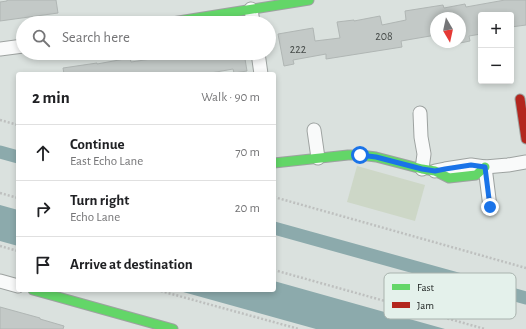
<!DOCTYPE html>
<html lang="en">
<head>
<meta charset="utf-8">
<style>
  body { margin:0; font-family:"Alegreya Sans",sans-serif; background:#f2f2f2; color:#202124 }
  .controls { position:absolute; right:12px; top:12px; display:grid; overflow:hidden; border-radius:4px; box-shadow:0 2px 6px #0003 }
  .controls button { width:36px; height:36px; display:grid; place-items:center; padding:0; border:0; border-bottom:1px solid #e0e0e0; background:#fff; color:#202124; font:20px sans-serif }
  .compass { position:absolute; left:430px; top:12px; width:36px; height:36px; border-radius:50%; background:#fff; box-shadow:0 2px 6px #0003; rotate:171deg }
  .stop { position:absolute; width:12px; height:12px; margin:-9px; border:3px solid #1a73e8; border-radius:50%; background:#fff }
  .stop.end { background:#1a73e8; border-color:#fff; box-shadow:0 1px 4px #0008 }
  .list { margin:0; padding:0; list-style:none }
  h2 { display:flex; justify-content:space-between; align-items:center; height:52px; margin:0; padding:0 16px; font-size:17px }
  h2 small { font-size:13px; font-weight:400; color:#757577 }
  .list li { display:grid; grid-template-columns:26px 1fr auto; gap:12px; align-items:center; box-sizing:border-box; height:56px; padding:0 16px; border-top:1px solid #e0e0e0 }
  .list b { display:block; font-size:15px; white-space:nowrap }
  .list p { margin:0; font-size:13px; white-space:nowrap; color:#757577 }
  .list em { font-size:13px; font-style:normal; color:#757577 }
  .icon { flex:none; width:22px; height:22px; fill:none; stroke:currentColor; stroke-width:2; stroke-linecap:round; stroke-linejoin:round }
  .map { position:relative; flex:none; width:526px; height:329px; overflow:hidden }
  .search { position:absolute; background:#fff; box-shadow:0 2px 6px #0003; left:16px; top:16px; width:260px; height:44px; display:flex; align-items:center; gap:10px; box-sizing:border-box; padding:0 14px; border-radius:22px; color:#757577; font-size:15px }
  .panel { position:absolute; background:#fff; box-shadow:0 2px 6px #0003; left:16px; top:72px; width:260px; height:220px; border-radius:4px }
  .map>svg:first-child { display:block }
  .green { fill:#cdd7c7 }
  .water { fill:#8caaac }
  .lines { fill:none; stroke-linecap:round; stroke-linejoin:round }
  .canal { stroke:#8caaac; stroke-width:13 }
  .building { fill:#c3c9c7; stroke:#b0b6b4 }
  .street-casing { stroke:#9da2a0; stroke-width:15 }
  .fast-casing { stroke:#9da2a0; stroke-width:11 }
  .jam-casing { stroke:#9da2a0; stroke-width:11 }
  .path { stroke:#bec0bf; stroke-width:2.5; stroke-dasharray:2 2; stroke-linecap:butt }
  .street { stroke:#f9fafa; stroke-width:13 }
  .fast { stroke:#63d668; stroke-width:9 }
  .jam { stroke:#b3261e; stroke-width:9 }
  .route { stroke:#1a73e8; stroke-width:5 }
  .labels { text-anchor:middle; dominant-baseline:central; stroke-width:3.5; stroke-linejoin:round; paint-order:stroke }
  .number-label { font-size:12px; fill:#474c4a }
  .key { fill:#e4f1eb; stroke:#a9b3ae; stroke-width:1 }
  .key-label { font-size:11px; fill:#1e2321 }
</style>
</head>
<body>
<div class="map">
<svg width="526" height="329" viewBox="0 0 526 329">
  <rect width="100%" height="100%" fill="#dae1de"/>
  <path class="green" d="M357,166L425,185L415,221L347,202Z"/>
  <g class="water">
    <path d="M0,205L18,210V246L0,241Z"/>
    <path d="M274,281L445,329H316L176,290H274Z"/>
  </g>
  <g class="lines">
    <g class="canal">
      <path d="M0,152L18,157"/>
      <path d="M274,228L526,298"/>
    </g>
  </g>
  <g class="building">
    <path d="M7,0H56L58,13L0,21V2L7,1Z"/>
    <path d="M505,0H526V25L511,27V15H481V34L469,36L470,41L460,43V18H436V35L401,41L402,47L326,59V54L293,60L294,64L284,66L278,34L313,28L315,41L340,38L337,22L354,20V21L380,16L382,25L406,20L405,11L443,5L444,8L465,4L466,7Z"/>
    <path d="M150,53H244L247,71L234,73L233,69L205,74H64L63,68L97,63V64L130,58L131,62L151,59Z"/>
    <path d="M0,307L40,318V319L64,326L63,329H0Z"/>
  </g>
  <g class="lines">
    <defs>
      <g id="street">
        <path d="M251,9L253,23"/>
        <path d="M0,49L23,46"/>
        <path d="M258,53L261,74"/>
        <path d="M420,113L421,137L424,154L422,169"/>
        <path d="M314,130L318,158"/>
        <path d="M485,167L490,207"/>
        <path d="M435,171L445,169L471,165L485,167L508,165L526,162"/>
        <path d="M0,281L18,286"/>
      </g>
      <g id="fast">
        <path d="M166,23L309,0"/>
        <path d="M274,163L348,155H360L376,157L422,169L435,171L449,178L476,175L485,167"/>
        <path d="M33,290L173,329"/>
      </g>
      <path id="jam" d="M520,99L526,139"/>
    </defs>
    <use href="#street" class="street-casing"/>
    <use href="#fast" class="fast-casing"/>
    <use href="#jam" class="jam-casing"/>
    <g class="path">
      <path d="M0,120L18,125"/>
      <path d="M0,193L18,198"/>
      <path d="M274,197L526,268"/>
      <path d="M0,246L18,251"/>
      <path d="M274,270L485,329"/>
      <path d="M157,290L299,329"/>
    </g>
    <use href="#street" class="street"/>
    <use href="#fast" class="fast"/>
    <use href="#jam" class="jam"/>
  </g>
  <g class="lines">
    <path class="route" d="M360,155L376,157L422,169L435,171L445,169L471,165L485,167L490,207"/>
  </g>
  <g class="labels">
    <g class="number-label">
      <text x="384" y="36">208</text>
      <text x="298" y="49">222</text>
    </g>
  </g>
  <rect x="384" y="273" width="132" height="46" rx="6" class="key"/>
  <rect x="392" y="284" width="18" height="6" fill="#63d668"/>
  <rect x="392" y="302" width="18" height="6" fill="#b3261e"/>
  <g class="key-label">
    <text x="417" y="291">Fast</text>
    <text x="417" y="309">Jam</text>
  </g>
</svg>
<div class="controls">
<button>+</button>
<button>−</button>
</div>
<svg class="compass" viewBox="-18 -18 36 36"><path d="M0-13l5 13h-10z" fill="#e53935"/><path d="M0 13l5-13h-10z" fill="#757577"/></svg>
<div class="stop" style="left:360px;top:155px"></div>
<div class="stop end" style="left:490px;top:207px"></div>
<div class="search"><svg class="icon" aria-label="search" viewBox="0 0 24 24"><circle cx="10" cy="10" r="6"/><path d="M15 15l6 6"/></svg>Search here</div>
<section class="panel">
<h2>2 min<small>Walk · 90 m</small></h2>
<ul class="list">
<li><svg class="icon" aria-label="ahead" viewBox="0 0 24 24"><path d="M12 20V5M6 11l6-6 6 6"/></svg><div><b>Continue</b><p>East Echo Lane</p></div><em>70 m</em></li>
<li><svg class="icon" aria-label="right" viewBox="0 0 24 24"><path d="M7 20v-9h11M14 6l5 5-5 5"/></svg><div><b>Turn right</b><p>Echo Lane</p></div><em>20 m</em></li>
<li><svg class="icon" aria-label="arrive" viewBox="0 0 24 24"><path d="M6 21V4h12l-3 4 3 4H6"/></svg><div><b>Arrive at destination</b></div></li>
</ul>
</section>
</div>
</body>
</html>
